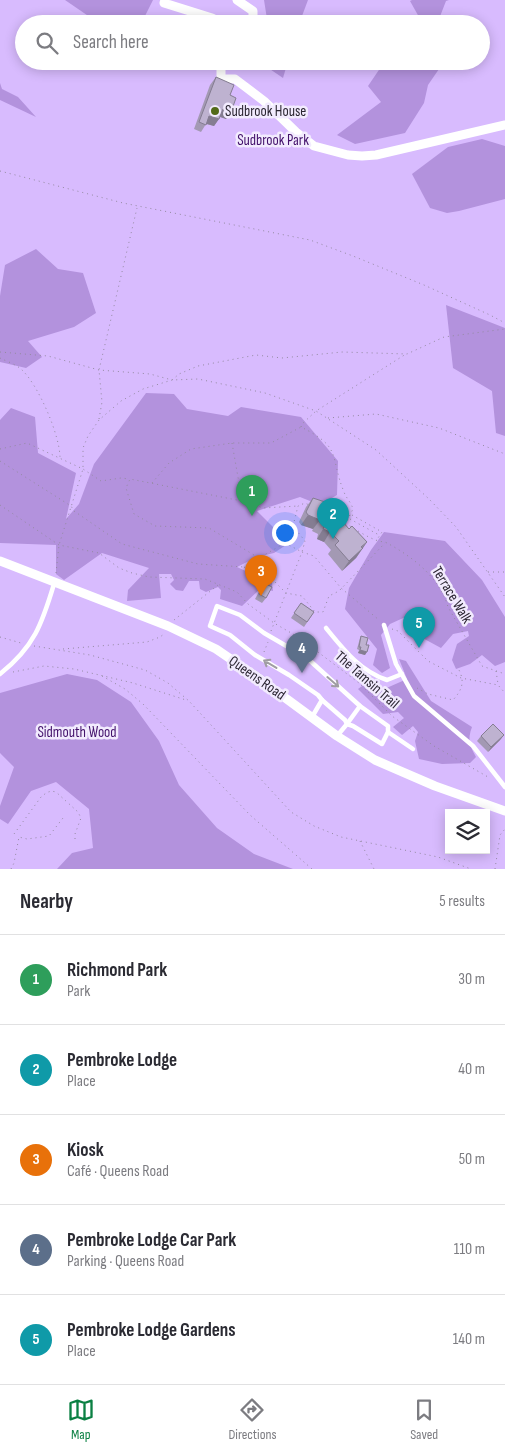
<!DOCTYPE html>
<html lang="en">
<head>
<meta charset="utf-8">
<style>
  body { margin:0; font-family:"Sofia Sans Condensed",sans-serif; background:#f2f2f3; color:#2b2b33 }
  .controls { position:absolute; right:15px; bottom:15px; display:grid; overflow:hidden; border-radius:0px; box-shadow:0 2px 12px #0003 }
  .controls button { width:45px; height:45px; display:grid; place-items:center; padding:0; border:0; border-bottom:1px solid #e1e1e2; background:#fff; color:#2b2b33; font:25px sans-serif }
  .you { position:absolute; left:284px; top:532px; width:18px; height:18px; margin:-12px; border:4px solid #fff; border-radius:50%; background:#1a73e8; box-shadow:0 0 0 8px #1a73e833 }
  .badge { display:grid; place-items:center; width:32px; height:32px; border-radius:50%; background:#0b8043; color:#fff; font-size:16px; font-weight:700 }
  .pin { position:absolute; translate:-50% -41px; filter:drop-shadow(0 1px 2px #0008) }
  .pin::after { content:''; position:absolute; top:26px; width:18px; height:15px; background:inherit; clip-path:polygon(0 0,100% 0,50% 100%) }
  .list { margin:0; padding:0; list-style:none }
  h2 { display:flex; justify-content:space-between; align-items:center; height:65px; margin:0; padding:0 20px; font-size:21px }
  h2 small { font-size:16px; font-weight:400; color:#7c7c81 }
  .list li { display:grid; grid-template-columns:32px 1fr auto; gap:15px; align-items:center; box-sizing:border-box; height:90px; padding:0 20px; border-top:1px solid #e1e1e2 }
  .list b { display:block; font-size:19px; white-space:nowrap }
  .list p { margin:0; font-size:16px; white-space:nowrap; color:#7c7c81 }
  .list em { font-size:16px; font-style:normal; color:#7c7c81 }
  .icon { flex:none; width:28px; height:28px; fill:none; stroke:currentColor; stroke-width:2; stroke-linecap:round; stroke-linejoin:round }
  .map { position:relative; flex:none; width:505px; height:869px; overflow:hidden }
  .search { position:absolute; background:#fff; box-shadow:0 2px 12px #0003; left:15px; right:15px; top:15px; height:55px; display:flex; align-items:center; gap:12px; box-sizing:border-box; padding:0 18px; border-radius:28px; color:#7c7c81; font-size:19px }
  .sheet { height:515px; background:#fff }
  nav { display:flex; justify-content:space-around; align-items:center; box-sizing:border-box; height:70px; border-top:1px solid #e1e1e2; background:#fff; font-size:14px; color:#7c7c81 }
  nav a { display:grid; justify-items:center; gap:2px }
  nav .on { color:#0b8043 }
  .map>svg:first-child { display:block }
  .green { fill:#d8bbfe; fill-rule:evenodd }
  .forest { fill:#b392dd }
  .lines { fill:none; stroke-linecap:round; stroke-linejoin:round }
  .path { stroke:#948aa1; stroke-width:1; stroke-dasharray:1 4; stroke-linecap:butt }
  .lane { stroke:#fff; stroke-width:4.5 }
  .street { stroke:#fff; stroke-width:9 }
  .wall { fill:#a399b3 }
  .shaded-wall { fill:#857d92 }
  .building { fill:#beb2d0; stroke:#857d92 }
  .oneway { stroke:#a09da3 }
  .poi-dot { fill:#536a19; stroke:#f2ebfe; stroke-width:2 }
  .labels { text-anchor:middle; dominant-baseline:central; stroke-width:5; stroke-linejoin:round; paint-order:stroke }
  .poi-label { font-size:15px; fill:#2b2632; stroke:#f2ebfe; text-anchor:start }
  .park-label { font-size:15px; fill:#43116b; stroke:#f2ebfe }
  .street-label { font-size:15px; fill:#2b2632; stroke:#f2ebfe }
</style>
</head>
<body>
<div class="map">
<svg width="505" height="869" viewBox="0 0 505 869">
  <rect width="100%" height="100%" fill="#e8dbfa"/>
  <path class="green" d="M0,0H505V869H0ZM24,24H481V61H24ZM449,813H486V850H449Z"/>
  <g class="forest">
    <path d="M65,0H153L141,24H100Z"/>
    <path d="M264,0H308L299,24H265L267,19Z"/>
    <path d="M412,0H449L446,1L439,19L441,24H415L419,17L410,1Z"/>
    <path d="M258,61H288L283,78Z"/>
    <path d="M385,61H437L439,69L428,85L424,103L405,133L355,144L337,135L381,102L368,86Z"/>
    <path d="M0,83L2,89L18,97L36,117L0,100Z"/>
    <path d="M482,139L505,146V199L459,211L447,213L430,208L412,174L448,147Z"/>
    <path d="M36,249L58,269L83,273L96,313L74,327L28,341L42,357L26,368L0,362V296L5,265Z"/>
    <path d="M446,305L505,328V436L496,433L492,391L453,368Z"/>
    <path d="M146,393L174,394L187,409L228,416L241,407L301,417L338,461L337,495L320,505L300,497L257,511L289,543L274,553L257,557L237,567L272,583L273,591L261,588L242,606L220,599L221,590L218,587L206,592L200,589L199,581H189L183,591L176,590L170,584L174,580L171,574H159L161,598L127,601L128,590L149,568L102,553L64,580L56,574V545L0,543V420L11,408L35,417L38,453L76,473L66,519L79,504L94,464Z"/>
    <path d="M384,532L445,541L482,580L505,617V662L495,666L482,655L470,664L456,669L452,660L457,644L469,636L468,631L453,634L441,648L417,635L412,614L390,624L381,635L390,668L382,673L373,665L377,649L345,609L349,588L371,550Z"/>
    <path d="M399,659L406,661L431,701L472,727C467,740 470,746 476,757L470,763L442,764L419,759L415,741L418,732L413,726L402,735L393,727L404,718L398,712L383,714L358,689L369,681L382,690L407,679Z"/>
    <path d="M67,674L97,680L131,702L159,741L179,785L217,828L254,854L293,869H57L72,853L93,848L89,809L56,782L31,791L8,824L0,819V806L14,767L0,753V693Z"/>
  </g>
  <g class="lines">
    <g class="path">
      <path d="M0,171L123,203L310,240L353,256L424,285L490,315L505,323"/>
      <path d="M0,352L48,356L99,370L150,374L172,380L179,374L198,366L256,355L282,358L342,352L407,354L444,337L505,329"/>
      <path d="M0,358C6,361 15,364 21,369C38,384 60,435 60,458"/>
      <path d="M328,418L376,414L439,428L505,454"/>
      <path d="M99,419L102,402L99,370L137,208"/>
      <path d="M301,427L302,424L316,411L406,354"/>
      <path d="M232,443L242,500"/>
      <path d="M0,449L27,443L83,469L101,481L121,478L129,479"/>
      <path d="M0,461L71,506L74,511L122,544L198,564L244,567L258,558"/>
      <path d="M152,483L169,463L191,449L232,443H271L301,427C343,448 329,455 344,492C346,498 351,502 353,509L346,523"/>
      <path d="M0,505L59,545L99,553L119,568L132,573L149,577L205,579L237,592L248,604L274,623L298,637L359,683L392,716L434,746L488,777"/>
      <path d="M352,515L382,532L376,541"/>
      <path d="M350,519L379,535"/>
      <path d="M341,521C353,527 364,536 376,540C379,542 383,541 387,543C413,557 440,578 448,607L482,666L505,674"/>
      <path d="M293,526L285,543L259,558L209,528L155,526L134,514L126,488L130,479L242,501L263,508L298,506"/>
      <path d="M285,543L302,552L305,541L293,526L298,506L305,503L309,505"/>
      <path d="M244,567L259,575L272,579L286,593L302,596L315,612H323L329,596L339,591L385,543"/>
      <path d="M488,572H505"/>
      <path d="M56,573L59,545L83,469V448L88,436L99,420L121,401L143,389L172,380L198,379L265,393L316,411L376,450L429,499L456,527L505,597"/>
      <path d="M174,620L218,585"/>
      <path d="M392,629L398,631L428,661L461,678L498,685L505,693"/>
      <path d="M271,631L302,552L314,556L341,588L379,620"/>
      <path d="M0,637L21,643"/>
      <path d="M34,646L90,655L145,670L168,683L189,701L291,812L314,826L341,837L438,857L471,869"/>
      <path d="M63,649L147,642L160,637L164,634"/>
      <path d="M264,652L268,642"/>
      <path d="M496,671L498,684"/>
      <path d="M13,672L44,666L74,669L133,683L186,700"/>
      <path d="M102,676L125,689L143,704L250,815L312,869"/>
      <path d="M417,688L428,694L453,700C462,690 465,682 459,670"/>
      <path d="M14,834L41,797C46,793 49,790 56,792L78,812L81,818L75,834V843"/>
      <path d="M360,841L374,869"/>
      <path d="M11,869L14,863L19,837L27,839L49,836L63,818"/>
      <path d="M495,869L500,835L505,829"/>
    </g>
    <g class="lane">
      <path d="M384,625L396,664L414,696L473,746L505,787"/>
      <path d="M326,628C344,650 360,671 387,680L402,674"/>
      <path d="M0,674C34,647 42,624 54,584"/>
      <path d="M322,700L345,720L347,724L360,706"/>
      <path d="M312,717L322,700L318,695L289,675L255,655L230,635L210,626L217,606L240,615L264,633L307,658L360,706L388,726V732L382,744L353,726L347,724L337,736"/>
      <path d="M388,732L413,749"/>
    </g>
    <g class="street">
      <path d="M165,0L164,3L212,18L224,24"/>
      <path d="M237,0L253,11V24"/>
      <path d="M233,65H221V79H235L264,101L296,132L314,146L348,155L362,156L376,155L505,125"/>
      <path d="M0,561L168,626L216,649L254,675L337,736L375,760L435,786L505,811"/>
    </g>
  </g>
  <g class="wall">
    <path d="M216,77L230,95L231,112L226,119L220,117L214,126L206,124L201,132L194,129L210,85Z"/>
    <path d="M313,498L337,515L349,529L367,542L356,558L342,571L328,554L331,550L324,542L317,539L318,534L312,531L313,529L301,525L299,522L306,507Z"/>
    <path d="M264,583L266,598L262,603L255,599Z"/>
    <path d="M301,603L314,612L304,627L291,618Z"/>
    <path d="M361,636L366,645L365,655L358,653L359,650L357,649L360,638Z"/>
    <path d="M504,735L500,740L488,752L477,741L481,736Z"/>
  </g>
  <g class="shaded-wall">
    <path d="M223,109L231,112L226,119L218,116Z"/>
    <path d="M209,116L219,119L214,126L204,123Z"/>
    <path d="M308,515L320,520L313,529L301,525Z"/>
    <path d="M323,529L330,532L324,542L317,539Z"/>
    <path d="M367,542L356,558L342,571L349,561Z"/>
    <path d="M360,650L367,652L365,655L358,653Z"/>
    <path d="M504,735L500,740L488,752L491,747Z"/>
  </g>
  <g class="building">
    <path d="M216,77L234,85L230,95L236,98L231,112L223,109L219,119L209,116L206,125L199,122Z"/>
    <path d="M313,498L340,507L337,515L349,529L352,526L367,542L361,547L363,548L349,561L335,545L339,541L330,532L323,529L325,525L319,522L320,520L308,515L306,512Z"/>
    <path d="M264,583L272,587L266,598L259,594Z"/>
    <path d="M301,603L314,612L307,622L294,613Z"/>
    <path d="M361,636L368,638L366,645H369L367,652L360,650L361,647H359Z"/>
    <path d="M493,724L504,735L491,747L481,736Z"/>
  </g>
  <defs><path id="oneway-shaft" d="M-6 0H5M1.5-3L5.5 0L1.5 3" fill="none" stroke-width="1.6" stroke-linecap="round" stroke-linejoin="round" transform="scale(1.25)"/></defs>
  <g class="oneway">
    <use href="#oneway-shaft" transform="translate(270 664) rotate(-149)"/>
    <use href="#oneway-shaft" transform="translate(333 682) rotate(41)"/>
  </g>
  <circle class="poi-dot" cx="215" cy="111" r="5"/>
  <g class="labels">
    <g class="poi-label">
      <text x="225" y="111">Sudbrook House</text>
    </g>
    <g class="park-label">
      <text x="273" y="140">Sudbrook Park</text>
      <text x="77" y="732">Sidmouth Wood</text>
    </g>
    <g class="street-label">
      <text transform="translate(452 595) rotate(59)">Terrace Walk</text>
      <text transform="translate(257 678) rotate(35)">Queens Road</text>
      <text transform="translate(367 680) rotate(41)">The Tamsin Trail</text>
    </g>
  </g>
</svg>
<div class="controls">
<button><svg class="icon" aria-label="layers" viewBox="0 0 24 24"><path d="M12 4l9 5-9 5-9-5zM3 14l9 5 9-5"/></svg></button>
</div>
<div class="you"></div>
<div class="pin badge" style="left:252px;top:516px;background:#2e9e5b">1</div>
<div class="pin badge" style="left:333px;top:539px;background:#0f9aa8">2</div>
<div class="pin badge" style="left:261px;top:596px;background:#e8710a">3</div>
<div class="pin badge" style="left:302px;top:673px;background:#5c6f8a">4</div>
<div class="pin badge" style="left:419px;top:648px;background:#0f9aa8">5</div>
<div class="search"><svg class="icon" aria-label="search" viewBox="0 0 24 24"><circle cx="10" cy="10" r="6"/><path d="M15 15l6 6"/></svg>Search here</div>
</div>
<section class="sheet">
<h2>Nearby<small>5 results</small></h2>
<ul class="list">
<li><span class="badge" style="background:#2e9e5b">1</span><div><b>Richmond Park</b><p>Park</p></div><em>30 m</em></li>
<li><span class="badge" style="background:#0f9aa8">2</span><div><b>Pembroke Lodge</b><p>Place</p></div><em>40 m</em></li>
<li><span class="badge" style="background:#e8710a">3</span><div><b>Kiosk</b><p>Café · Queens Road</p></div><em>50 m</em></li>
<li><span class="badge" style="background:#5c6f8a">4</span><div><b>Pembroke Lodge Car Park</b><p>Parking · Queens Road</p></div><em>110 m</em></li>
<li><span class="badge" style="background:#0f9aa8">5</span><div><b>Pembroke Lodge Gardens</b><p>Place</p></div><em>140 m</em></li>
</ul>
</section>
<nav>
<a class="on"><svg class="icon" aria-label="map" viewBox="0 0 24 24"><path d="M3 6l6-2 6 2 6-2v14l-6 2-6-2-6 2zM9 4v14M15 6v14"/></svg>Map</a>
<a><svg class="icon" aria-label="directions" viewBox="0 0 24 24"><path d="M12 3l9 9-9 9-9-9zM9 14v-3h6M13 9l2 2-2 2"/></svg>Directions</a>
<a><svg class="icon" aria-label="saved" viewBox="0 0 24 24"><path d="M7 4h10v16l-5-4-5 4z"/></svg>Saved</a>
</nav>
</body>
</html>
